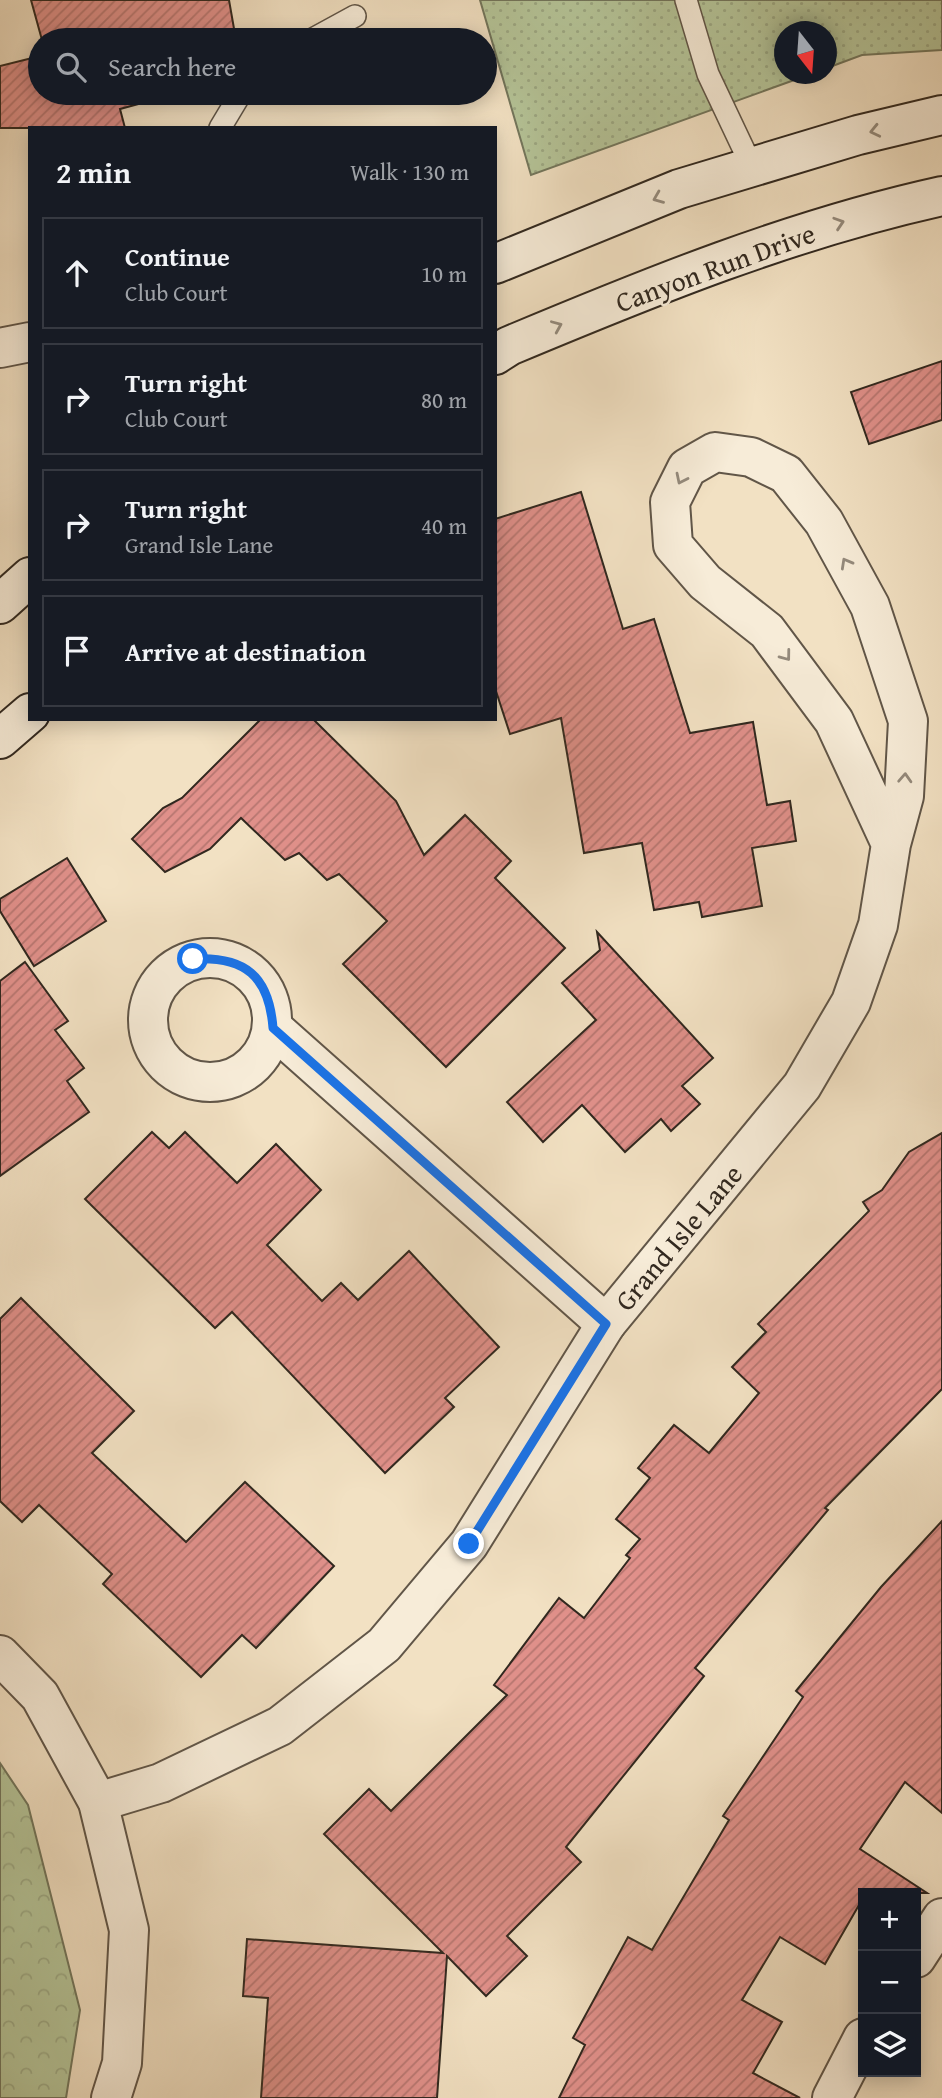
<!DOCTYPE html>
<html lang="en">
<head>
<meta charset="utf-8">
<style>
  body { margin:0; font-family:"Gentium Book Plus",serif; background:#242831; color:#f1f3f6 }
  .controls { position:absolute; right:21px; bottom:21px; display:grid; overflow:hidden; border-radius:0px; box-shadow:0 4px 18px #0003 }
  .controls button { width:63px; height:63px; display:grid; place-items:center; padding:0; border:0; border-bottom:2px solid #363941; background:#171b24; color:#f1f3f6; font:35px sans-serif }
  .compass { position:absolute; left:774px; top:21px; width:63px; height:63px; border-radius:50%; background:#171b24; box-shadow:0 4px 18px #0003; rotate:163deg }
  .stop { position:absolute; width:21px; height:21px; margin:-16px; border:5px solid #1a73e8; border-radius:50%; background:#fff }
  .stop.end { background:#1a73e8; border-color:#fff; box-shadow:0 2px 7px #0008 }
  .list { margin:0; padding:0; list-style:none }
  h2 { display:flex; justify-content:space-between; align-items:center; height:91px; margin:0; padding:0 28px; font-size:30px }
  h2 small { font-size:23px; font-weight:400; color:#9ea1a6 }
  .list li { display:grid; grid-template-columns:46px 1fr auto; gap:21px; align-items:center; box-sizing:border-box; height:112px; margin:0 14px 14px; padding:0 14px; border:2px solid #363941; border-radius:0px }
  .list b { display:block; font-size:26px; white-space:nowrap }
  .list p { margin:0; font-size:23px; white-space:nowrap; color:#9ea1a6 }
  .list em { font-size:23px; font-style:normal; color:#9ea1a6 }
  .icon { flex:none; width:38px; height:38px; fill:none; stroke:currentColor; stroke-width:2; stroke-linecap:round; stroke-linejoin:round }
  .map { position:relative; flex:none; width:942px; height:2098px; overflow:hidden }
  .search { position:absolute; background:#171b24; box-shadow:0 4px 18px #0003; left:28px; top:28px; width:469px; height:77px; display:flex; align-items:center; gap:18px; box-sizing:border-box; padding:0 24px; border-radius:38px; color:#9ea1a6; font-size:26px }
  .panel { position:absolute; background:#171b24; box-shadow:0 4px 18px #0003; left:28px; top:126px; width:469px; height:595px; border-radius:0px }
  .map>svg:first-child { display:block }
  .grass { fill:url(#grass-dots); stroke:#73765c; stroke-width:2 }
  .park { fill:url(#park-crowns); stroke:#73765c; stroke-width:2 }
  .building { fill:url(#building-hatch); stroke:#31281f; stroke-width:2 }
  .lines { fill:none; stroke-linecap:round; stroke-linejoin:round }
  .lane-casing { stroke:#615648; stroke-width:24 }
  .street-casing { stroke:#615648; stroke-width:42 }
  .secondary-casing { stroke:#31281f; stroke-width:42 }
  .lane { stroke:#f7ecd8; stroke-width:21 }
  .street { stroke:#f7ecd8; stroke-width:38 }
  .secondary { stroke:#f7ecd8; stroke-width:38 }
  .oneway { stroke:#948a7c }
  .route { stroke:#1a73e8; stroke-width:9 }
  .labels { text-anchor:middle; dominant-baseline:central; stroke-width:5; stroke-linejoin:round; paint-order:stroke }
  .street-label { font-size:28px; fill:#31281f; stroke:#f7ecd8 }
</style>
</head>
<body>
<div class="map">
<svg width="942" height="2098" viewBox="0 0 942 2098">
  <defs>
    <pattern id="grass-dots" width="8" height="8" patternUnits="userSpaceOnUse" patternTransform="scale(1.75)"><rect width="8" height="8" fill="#b5c498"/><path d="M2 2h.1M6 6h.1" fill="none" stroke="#9ca883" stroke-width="1.8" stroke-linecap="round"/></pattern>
    <pattern id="park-crowns" width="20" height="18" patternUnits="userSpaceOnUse" patternTransform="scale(1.75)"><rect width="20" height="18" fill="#b5c498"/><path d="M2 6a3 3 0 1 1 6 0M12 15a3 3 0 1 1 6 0" fill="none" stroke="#9ca883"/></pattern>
    <pattern id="building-hatch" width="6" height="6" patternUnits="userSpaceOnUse" patternTransform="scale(1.75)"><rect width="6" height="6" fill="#e0908a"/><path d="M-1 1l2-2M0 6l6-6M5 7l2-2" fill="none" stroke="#b67670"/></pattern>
  </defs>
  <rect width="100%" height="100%" fill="#f2e1c3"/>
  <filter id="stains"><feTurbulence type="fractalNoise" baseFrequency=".00286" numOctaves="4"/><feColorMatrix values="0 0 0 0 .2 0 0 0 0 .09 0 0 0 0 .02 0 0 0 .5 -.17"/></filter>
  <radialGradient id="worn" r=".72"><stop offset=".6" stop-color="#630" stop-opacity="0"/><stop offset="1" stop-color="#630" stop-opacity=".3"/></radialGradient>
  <path class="grass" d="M480,0H942V50L862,55L827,68V32H785V74H811L531,175Z"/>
  <path class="park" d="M0,1763L28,1805L80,2010L66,2098H0Z"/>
  <g class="building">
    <path d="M31,0H229L236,40H42Z"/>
    <path d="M40,56V93H179L120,109L125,128H0V66Z"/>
    <path d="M942,361V420L869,444L851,392Z"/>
    <path d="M581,492L623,629L654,619L690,733L753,722L767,805L790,801L796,841L752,848L762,906L702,917L699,902L654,910L642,843L584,853L561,718L510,734L495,688V519Z"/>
    <path d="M261,719H313L396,801L424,855L465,815L511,861L495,878L565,948L446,1067L343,964L387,921L339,874L327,880L299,853L285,860L241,818L210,849L165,872L132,839L163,808L182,798Z"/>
    <path d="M67,858L106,921L34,966L0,911V899Z"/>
    <path d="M597,932L713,1058L682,1086L700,1104L671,1131L661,1119L625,1152L582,1105L543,1142L507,1102L596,1020L562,983L600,950Z"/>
    <path d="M25,962L68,1021L55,1030L84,1068L67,1081L89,1112L0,1176V981Z"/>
    <path d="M152,1132L169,1148L185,1132L237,1183L276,1144L321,1190L267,1245L322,1301L341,1283L358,1300L409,1251L499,1347L445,1398L454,1407L385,1473L232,1312L215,1328L85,1199Z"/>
    <path d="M942,1133V1389L825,1508L828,1510L695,1668L704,1676L566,1847L581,1862L507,1936L527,1956L486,1996L447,1956L437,2098H261L268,1998L243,1996L247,1939L443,1953L324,1834L369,1789L391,1811L507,1695L494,1685L559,1598L584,1618L630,1558L626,1555L640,1539L616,1519L650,1478L638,1468L674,1425L709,1453L759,1393L732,1367L766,1332L758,1324L869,1211L863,1202L882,1190L909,1152Z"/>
    <path d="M21,1298L134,1411L92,1453L186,1542L245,1482L334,1566L256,1648L242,1635L201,1677L103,1584L112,1574L39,1505L22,1522L0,1501V1319Z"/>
    <path d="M942,1521V1813L905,1782L860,1849L927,1893H863V1898L825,1964L780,1937L742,2000L782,2022L753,2073L800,2098H559L585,2045L573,2038L628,1937L652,1950L729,1820L723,1816L803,1697L796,1691L881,1587Z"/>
  </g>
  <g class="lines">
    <defs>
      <g id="lane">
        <path d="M686,0L708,74L752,167"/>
        <path d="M311,40L355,16"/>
        <path d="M220,128L241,93"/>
      </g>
      <g id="street">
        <path d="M0,348L30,342"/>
        <circle cx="210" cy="1020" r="62"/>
        <path d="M273,1028L606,1324"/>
        <path d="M0,1655L40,1696L98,1802L129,1930L122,2063L111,2098"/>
        <path d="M98,1802L161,1783L280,1726L384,1645L469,1544L606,1324L802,1086L851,1002L878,925L891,844L904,796L908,721L870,606L824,522L786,474L751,457L715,452L687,468L670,502L673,545L705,582L767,631L834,721L891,844"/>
        <path d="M916,1958L942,1918"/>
        <path d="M832,2098L863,2038"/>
      </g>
      <g id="secondary">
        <path d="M495,264L679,189L858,135L942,115"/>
        <path d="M495,355L509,346C650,287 792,229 942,196"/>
        <path d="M0,604L30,577"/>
        <path d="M0,739L30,713"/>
      </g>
    </defs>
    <use href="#lane" class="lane-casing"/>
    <use href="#street" class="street-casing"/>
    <use href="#secondary" class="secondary-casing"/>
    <use href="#lane" class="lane"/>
    <use href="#street" class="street"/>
    <use href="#secondary" class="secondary"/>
  </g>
  <defs><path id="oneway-chevron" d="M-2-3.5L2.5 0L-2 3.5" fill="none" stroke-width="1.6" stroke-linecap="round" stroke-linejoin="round" transform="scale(1.75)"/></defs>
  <g class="oneway">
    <use href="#oneway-chevron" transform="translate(875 131) rotate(167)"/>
    <use href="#oneway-chevron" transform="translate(658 198) rotate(158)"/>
    <use href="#oneway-chevron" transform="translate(839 223) rotate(-18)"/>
    <use href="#oneway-chevron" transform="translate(557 326) rotate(-23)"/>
    <use href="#oneway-chevron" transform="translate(681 479) rotate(116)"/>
    <use href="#oneway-chevron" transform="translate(846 563) rotate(-119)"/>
    <use href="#oneway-chevron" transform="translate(786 656) rotate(53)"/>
    <use href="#oneway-chevron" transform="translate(905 778) rotate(-87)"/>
  </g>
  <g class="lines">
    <path class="route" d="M193,959C245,956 269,976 273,1028L606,1324L469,1544"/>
  </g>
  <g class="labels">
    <g class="street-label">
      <text transform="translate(715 267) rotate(-20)">Canyon Run Drive</text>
      <text transform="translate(678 1237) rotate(-50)">Grand Isle Lane</text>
    </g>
  </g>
  <rect width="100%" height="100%" filter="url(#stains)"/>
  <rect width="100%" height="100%" fill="url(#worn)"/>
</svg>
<div class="controls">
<button>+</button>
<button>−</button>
<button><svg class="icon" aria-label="layers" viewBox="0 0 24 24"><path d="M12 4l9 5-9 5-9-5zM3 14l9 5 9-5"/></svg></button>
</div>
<svg class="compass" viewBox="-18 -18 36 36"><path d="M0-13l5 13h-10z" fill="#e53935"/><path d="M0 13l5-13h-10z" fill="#9ea1a6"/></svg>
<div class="stop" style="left:193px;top:959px"></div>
<div class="stop end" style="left:469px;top:1544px"></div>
<div class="search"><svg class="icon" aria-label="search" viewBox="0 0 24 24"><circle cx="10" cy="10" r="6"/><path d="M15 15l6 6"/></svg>Search here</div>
<section class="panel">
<h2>2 min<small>Walk · 130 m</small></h2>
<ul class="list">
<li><svg class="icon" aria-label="ahead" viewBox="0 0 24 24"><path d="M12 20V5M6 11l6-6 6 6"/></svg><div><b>Continue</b><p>Club Court</p></div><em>10 m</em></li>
<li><svg class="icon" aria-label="right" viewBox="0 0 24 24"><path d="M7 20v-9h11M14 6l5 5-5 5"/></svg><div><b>Turn right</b><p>Club Court</p></div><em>80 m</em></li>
<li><svg class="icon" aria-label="right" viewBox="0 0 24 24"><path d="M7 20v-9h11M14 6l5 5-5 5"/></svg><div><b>Turn right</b><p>Grand Isle Lane</p></div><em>40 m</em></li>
<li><svg class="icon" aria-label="arrive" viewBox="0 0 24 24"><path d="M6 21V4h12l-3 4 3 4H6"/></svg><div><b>Arrive at destination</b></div></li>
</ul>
</section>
</div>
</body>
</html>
